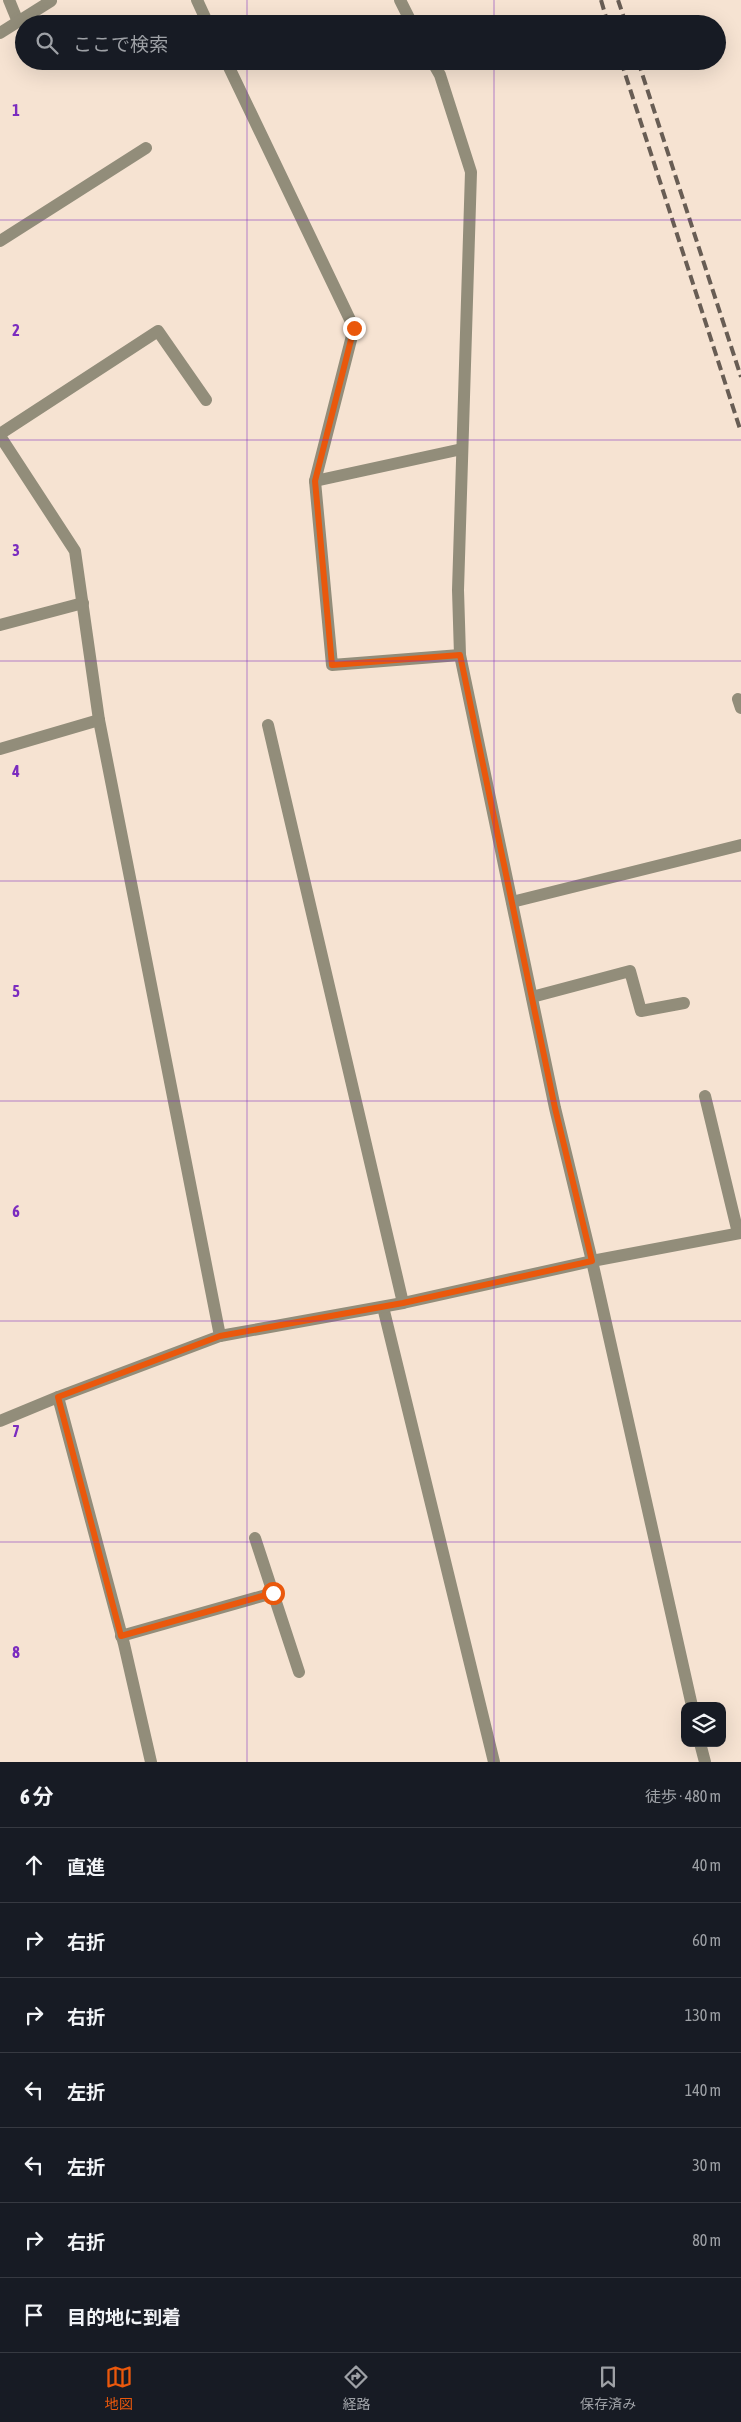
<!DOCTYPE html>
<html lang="ja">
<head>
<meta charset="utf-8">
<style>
  body { margin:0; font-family:"Asap Condensed","Noto Sans JP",sans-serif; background:#242831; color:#f1f3f6 }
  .controls { position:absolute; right:15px; bottom:15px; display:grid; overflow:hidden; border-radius:10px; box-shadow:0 5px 20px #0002 }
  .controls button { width:45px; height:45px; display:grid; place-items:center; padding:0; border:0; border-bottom:1px solid #363941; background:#171b24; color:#f1f3f6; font:25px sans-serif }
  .stop { position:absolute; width:15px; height:15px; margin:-11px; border:4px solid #ea580c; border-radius:50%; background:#fff }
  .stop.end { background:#ea580c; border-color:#fff; box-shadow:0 1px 5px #0008 }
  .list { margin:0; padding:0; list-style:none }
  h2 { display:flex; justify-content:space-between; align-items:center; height:65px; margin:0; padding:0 20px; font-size:21px }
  h2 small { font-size:16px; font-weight:400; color:#9ea1a6 }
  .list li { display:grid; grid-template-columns:32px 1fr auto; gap:15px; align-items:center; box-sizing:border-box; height:75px; padding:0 20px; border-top:1px solid #363941 }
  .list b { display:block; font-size:19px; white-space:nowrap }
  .list em { font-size:16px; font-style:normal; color:#9ea1a6 }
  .icon { flex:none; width:28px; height:28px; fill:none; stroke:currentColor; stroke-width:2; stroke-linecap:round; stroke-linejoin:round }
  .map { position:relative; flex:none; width:741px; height:1762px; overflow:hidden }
  .search { position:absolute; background:#171b24; box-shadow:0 5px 20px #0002; left:15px; right:15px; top:15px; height:55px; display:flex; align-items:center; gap:12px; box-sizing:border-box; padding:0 18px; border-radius:28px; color:#9ea1a6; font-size:19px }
  .sheet { height:590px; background:#171b24 }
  nav { display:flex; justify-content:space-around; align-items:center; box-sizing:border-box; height:70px; border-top:1px solid #363941; background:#171b24; font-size:14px; color:#9ea1a6 }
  nav a { display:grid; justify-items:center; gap:2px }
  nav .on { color:#ea580c }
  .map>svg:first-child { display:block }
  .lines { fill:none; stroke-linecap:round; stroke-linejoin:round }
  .minor { stroke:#928d7a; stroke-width:12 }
  .rail { stroke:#685d54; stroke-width:4; stroke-dasharray:10 5; stroke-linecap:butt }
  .route { stroke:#ea580c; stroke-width:6 }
  .grid { fill:none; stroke:#7b2cbf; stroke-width:1; stroke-opacity:0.55 }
  .grid-label { font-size:16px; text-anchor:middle; font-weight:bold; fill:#7b2cbf; stroke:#f6e3d2; stroke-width:4; stroke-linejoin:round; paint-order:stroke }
</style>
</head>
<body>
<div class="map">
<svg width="741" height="1762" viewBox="0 0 741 1762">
  <rect width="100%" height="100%" fill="#f6e3d2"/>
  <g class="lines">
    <g class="minor">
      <path d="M9,0L18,22"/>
      <path d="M197,0L208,24"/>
      <path d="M400,0L412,24"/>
      <path d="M0,33L51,1"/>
      <path d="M226,61L354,328L315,481L332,665L460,655"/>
      <path d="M432,61L440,75L471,172L458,590L460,655L555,1108L592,1261L692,1706"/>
      <path d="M0,241L146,148"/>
      <path d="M0,434L158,331L206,400"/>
      <path d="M0,436L75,551L99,720L220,1336L58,1397L124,1644L151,1762"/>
      <path d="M315,481L462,449"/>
      <path d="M0,625L83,603"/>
      <path d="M738,699L741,708"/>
      <path d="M268,725L403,1303"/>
      <path d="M0,749L99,720"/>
      <path d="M512,902L741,845"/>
      <path d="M532,997L630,971L641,1011L684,1003"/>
      <path d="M705,1096L738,1233"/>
      <path d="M383,1307L494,1762"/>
      <path d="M220,1336L403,1303L592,1261L741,1233"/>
      <path d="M0,1421L58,1397"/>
      <path d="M255,1538L299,1672"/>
      <path d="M121,1636L273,1593"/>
      <path d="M700,1743L705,1762"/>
    </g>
    <g class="rail">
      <path d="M601,0L608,24"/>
      <path d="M618,0L626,24"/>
      <path d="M621,61L741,432"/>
      <path d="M638,61L741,377"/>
    </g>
  </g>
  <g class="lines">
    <path class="route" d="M273,1593L121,1636L58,1397L220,1336L403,1303L592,1261L555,1108L460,655L332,665L315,481L354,328"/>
  </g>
  <path class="grid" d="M247,0V24M494,0V24M247,61V1762M494,61V1762M0,220H741M0,440H741M0,661H741M0,881H741M0,1101H741M0,1321H741M0,1542H741"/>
  <g class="grid-label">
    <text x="16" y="116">1</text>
    <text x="16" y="336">2</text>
    <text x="16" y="556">3</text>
    <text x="16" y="777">4</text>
    <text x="16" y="997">5</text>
    <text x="16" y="1217">6</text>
    <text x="16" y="1437">7</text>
    <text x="16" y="1658">8</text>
  </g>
</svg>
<div class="controls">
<button><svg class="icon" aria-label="layers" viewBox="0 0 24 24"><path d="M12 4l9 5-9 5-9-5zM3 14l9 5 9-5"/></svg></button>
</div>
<div class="stop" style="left:273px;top:1593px"></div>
<div class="stop end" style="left:354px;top:328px"></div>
<div class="search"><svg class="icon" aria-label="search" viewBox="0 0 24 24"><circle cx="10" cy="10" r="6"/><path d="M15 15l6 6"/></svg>ここで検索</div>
</div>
<section class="sheet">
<h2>6 分<small>徒歩 · 480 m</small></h2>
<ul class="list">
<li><svg class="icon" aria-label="ahead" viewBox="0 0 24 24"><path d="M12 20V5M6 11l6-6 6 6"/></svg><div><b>直進</b></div><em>40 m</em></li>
<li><svg class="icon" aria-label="right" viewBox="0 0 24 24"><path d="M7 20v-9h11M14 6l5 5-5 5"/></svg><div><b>右折</b></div><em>60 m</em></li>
<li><svg class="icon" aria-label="right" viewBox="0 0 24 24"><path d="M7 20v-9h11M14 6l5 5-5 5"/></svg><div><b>右折</b></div><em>130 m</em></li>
<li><svg class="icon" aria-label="left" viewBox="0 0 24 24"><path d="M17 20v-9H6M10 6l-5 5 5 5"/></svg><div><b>左折</b></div><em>140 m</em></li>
<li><svg class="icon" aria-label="left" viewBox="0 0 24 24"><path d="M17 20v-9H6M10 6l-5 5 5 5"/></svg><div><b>左折</b></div><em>30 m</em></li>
<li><svg class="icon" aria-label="right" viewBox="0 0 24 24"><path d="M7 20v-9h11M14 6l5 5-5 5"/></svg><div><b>右折</b></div><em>80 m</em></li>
<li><svg class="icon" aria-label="arrive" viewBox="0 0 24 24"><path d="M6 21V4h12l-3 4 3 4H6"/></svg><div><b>目的地に到着</b></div></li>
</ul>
</section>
<nav>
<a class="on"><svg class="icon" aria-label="map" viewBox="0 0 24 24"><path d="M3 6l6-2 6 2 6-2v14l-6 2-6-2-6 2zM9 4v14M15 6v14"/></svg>地図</a>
<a><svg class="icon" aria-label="directions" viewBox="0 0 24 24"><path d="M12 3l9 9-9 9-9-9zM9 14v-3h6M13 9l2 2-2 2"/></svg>経路</a>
<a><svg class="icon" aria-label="saved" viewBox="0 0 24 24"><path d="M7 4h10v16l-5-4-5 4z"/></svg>保存済み</a>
</nav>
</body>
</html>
